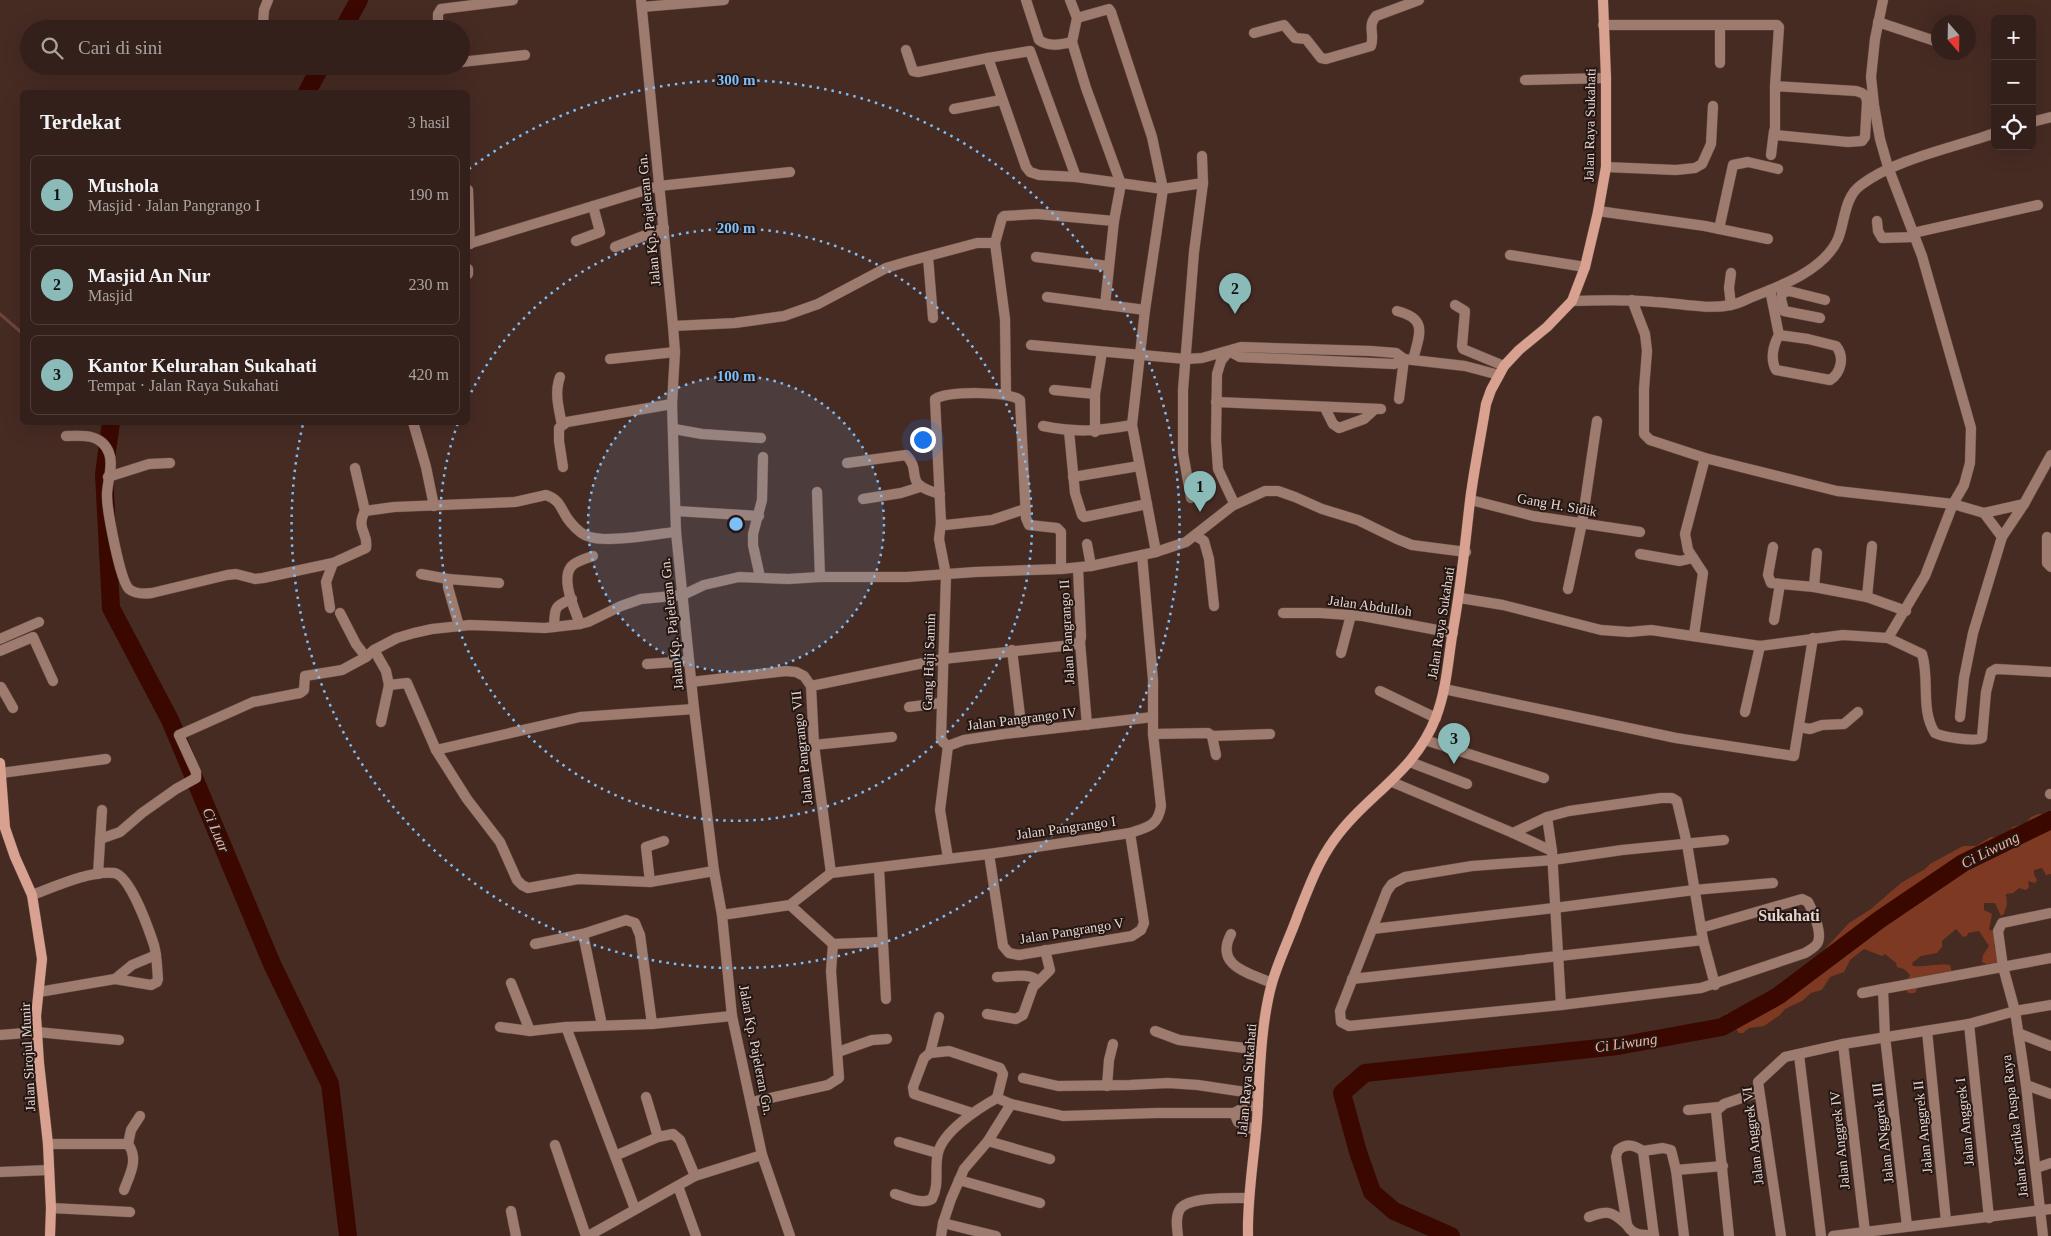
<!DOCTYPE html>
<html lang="id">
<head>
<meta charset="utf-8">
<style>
  body { margin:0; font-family:"Times New Roman",serif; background:#3f2d27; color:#f1f3f6 }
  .controls { position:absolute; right:15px; top:15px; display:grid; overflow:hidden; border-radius:8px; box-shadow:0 5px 20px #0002 }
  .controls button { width:45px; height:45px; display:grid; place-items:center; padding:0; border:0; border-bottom:1px solid #4e3e39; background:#34201a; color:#f1f3f6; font:25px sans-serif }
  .compass { position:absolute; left:1931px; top:15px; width:45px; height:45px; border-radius:50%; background:#34201a; box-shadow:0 5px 20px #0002; rotate:160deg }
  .you { position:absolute; left:922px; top:439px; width:18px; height:18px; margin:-12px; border:4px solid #fff; border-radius:50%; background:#1a73e8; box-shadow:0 0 0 8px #1a73e833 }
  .badge { display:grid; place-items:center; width:32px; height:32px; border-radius:50%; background:#8bbbb9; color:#111; font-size:16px; font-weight:700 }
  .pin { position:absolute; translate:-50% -41px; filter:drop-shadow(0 1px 2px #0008) }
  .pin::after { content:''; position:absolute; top:26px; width:18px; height:15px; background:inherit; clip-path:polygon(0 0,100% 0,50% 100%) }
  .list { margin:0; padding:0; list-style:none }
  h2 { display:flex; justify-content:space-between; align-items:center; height:65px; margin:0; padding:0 20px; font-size:21px }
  h2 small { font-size:16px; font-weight:400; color:#a9a3a2 }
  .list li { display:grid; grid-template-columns:32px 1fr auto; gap:15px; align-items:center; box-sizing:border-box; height:80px; margin:0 10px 10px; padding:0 10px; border:1px solid #4e3e39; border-radius:8px }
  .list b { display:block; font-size:19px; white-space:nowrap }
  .list p { margin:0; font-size:16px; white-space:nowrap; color:#a9a3a2 }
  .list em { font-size:16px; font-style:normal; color:#a9a3a2 }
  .icon { flex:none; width:28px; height:28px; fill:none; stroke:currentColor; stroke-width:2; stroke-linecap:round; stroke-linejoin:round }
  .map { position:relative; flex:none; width:2051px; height:1236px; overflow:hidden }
  .search { position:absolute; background:#34201a; box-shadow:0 5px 20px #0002; left:20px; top:20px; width:450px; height:55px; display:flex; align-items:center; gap:12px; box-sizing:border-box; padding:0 18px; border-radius:28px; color:#a9a3a2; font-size:19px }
  .panel { position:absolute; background:#34201a; box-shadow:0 5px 20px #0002; left:20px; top:90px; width:450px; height:335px; border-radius:8px }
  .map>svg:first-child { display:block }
  .green { fill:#7d3921 }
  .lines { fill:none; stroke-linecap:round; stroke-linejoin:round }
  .stream { stroke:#6e463e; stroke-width:3 }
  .river { stroke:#3b0800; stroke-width:18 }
  .street-casing { stroke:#634a42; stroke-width:11 }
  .secondary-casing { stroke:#634a42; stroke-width:11 }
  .street { stroke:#9d7b6f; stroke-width:10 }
  .secondary { stroke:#d9a290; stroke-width:10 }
  .ring { fill:none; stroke:#7dbef9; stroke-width:2.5; stroke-dasharray:2.5 5 }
  .labels { text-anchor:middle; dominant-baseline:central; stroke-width:4; stroke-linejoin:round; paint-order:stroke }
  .street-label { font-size:14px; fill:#e6d5cf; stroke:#241713 }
  .water-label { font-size:15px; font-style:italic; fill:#f4b49f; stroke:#241713 }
  .quarter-label { font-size:16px; font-weight:bold; fill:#e6d5cf; stroke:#241713 }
  .centre { fill:#7dbef9; stroke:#241713; stroke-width:2.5 }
  .ring-label { font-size:15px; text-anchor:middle; font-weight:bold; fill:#7dbef9; stroke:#241713; stroke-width:4; stroke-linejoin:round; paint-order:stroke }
</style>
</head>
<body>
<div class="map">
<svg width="2051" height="1236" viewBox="0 0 2051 1236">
  <rect width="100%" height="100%" fill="#462b23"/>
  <path class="green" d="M2038,814H2051V874L2046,875L2042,868L2034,870V874L2037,880L2035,883L2028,881L2029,887L2026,890L2019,888L2013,893L2006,894L2007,904L2004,914L2001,916L1995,903H1984V910L1992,914L1989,930L1996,931L1994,947L2000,951V957L1997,963L1986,964L1982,962L1983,955L1989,946L1979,931L1968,933L1967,936L1963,937L1956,929L1942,941V947L1937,953L1921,956L1912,963L1913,966C1921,967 1945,963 1950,965L1952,972L1920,983L1915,993H1908L1904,987L1910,975L1904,969L1897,967L1896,963L1885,954L1882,956L1864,949L1850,960L1844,972L1830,977L1822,990L1811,993L1802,1001L1785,1009L1780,1015L1764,1026L1749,1028L1743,1033H1739L1725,1014L1754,1004L1778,990L1813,962L1849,923L1871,909L1901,883L1925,869L1930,864L1963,846H1976L1991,837L2004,838L2013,827L2026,823L2031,817Z"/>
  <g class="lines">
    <path class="stream" d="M0,314L22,333"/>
    <g class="river">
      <path d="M343,29L359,0"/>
      <path d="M307,92L321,66"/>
      <path d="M111,422L104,474L111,608L170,720L272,964L330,1084L348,1236"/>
      <path d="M1451,1236L1394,1211L1372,1192L1358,1152L1342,1093L1365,1073L1618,1046L1722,1027L1778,996L1879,920L1963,863L2051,820"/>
    </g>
    <defs>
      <g id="street">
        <path d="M641,0L673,326L675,352L672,404L676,532L694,709L714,871L722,915L732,1016L762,1155L790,1236"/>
        <path d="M1026,0L1039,40C1048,47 1061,45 1072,42"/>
        <path d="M1070,0L1077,18L1109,9L1111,12L1152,137L1163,189L1145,310L1132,425L1156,552"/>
        <path d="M1883,0L1875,39L1871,77L1874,105L1880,139L1888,167L1922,256L1971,428L1970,463L1964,485L1953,504L1925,576L1888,638"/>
        <path d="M642,7L724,0"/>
        <path d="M1077,18L1072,42L1086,88L1121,184L1114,221L1105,305"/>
        <path d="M1878,22L1938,42"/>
        <path d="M263,24L264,10L268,0"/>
        <path d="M1603,25H1777L1779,27L1775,86V135L1848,142L1862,141L1865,137L1867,102C1866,94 1863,93 1856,91L1775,86"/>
        <path d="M1720,25V63"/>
        <path d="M438,29V14L441,9L513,0"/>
        <path d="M1254,33L1284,25L1295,38L1306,39L1321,58L1326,59L1371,46C1375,34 1367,26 1376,16L1419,0"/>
        <path d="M906,50L913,71L918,72L988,58L1030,51L1076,177"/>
        <path d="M988,58L1026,167L1030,172L1039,175L1076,177L1163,189L1203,183"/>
        <path d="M461,62L525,55"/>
        <path d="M1525,80L1606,78"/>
        <path d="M954,109L1001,100"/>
        <path d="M2032,122L2051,117"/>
        <path d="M1771,155L1774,131"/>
        <path d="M1606,167L1676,170L1695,168L1702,164L1711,144L1713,106"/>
        <path d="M468,190L470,244"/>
        <path d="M1598,211L1705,226L1768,239"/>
        <path d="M1877,221L1878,231L1882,238L1915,237"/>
        <path d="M1719,229L1733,165L1748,162L1778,169"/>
        <path d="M1913,233L2038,205"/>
        <path d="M576,241L600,232L593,206"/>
        <path d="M468,244L659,186L790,172"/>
        <path d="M615,247L664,228"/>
        <path d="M1510,255L1585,267"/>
        <path d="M928,257L933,318"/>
        <path d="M1036,257L1108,266"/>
        <path d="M468,269V274"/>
        <path d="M1731,273L1729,288L1731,305"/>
        <path d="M1770,290L1779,335L1808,339L1836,346C1845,357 1841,373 1830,380L1776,370C1770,360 1773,345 1779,335"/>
        <path d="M1047,297L1145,310"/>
        <path d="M1632,300L1645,334L1647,351L1644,389V434L1650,440L1705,458L1837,491L1953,504L1984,513L2024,504"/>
        <path d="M1572,301C1599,300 1627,299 1655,302C1680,303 1706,310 1731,305C1738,304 1745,300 1752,297C1781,286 1824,270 1838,239C1845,222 1844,197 1861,185C1895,159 1953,148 1995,133"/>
        <path d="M1455,305L1465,311L1462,346L1463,349L1504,366"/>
        <path d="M1397,311C1429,319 1419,335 1413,360"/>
        <path d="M1820,318L1784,311L1781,299L1782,293L1789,291L1825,300"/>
        <path d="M673,326L735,323L784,316L818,304L886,268L906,262L977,243H995"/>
        <path d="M1031,345L1186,359L1202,358L1241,347L1371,351L1396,353L1404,359L1465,366L1499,375"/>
        <path d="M1229,351L1240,357L1394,364L1404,359"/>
        <path d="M1229,351L1221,361L1217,374L1216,440L1218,469L1233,501"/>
        <path d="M610,359L675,352"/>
        <path d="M560,377C554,393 559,409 562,425"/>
        <path d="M1054,390L1095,394"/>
        <path d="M1006,394L1005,319L995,243L1002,218L1004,216L1037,214L1114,221"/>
        <path d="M1399,399L1404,359"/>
        <path d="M1216,402L1381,409"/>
        <path d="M1325,408L1333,424L1339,428L1364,419L1375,409"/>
        <path d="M413,422L426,467L434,506"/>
        <path d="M1043,426C1078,433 1098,431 1132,425"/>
        <path d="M674,429L702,434L761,438"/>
        <path d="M1069,431L1075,493L1082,515L1084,517L1147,504"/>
        <path d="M1095,432V394L1102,352"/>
        <path d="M66,436C83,435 102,434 109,453C114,465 107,482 107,495C107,511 120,580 129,589C135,594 144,594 152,593L227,575L236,574L255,579L263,578L333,563"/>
        <path d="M847,463L906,455C924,473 900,483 940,494"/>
        <path d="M563,467L559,441V428L567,422L672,404"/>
        <path d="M355,468L365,511"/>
        <path d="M108,477L149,464L170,463"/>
        <path d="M1073,477L1139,466"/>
        <path d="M817,492L820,577"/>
        <path d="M1191,498L1183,453V390L1194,252L1203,183L1202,156"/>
        <path d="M863,499L901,493L920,487"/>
        <path d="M1471,500L1533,516L1640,532"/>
        <path d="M676,511L759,516"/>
        <path d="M1984,513L2002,537"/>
        <path d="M941,523L946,525L992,520L1025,509"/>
        <path d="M1196,536L1204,541L1209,559L1214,606"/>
        <path d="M2047,537V563L2051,567"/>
        <path d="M1087,544L1091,566"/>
        <path d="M1773,547L1768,575L1771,583L1814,587L1867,597L1906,611"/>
        <path d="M1640,554L1680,561L1693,558"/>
        <path d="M1078,568L1081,637L1080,642L1087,725"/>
        <path d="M421,574L448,579"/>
        <path d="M760,577L753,545V534L762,500L763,457"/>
        <path d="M1814,587L1817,553"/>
        <path d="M1568,589L1582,523L1597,421"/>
        <path d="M1867,597L1872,546"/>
        <path d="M1460,598L1503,605L1601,630L1629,632L1651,630L1760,646L1843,635L1888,638L1922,654C1930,679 1920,710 1935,733C1942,737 1975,742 1982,738L1986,692L1991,672L1996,669L2051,672"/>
        <path d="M330,608L326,582L333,563L366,548C369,532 355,530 365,511L394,507L515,502L546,495C563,501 560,511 571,523C576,529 582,535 590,537C610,543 654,534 676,532"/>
        <path d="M340,613L356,644L366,657"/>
        <path d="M1283,613H1320L1363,616L1453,633"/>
        <path d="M1774,620L1780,584"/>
        <path d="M580,624C575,610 558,575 574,564C580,560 587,558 593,556"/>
        <path d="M459,626L448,587V579L499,583"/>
        <path d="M554,627C555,609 553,606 572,599"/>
        <path d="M1694,635L1703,573L1688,550L1685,534L1705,458"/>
        <path d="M0,639L39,622"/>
        <path d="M374,650L386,671L389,685L407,683L436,750L467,799L500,842L517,880L522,885L528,888L578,879L650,882L714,871"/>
        <path d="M1012,650L1022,732"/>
        <path d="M0,651L33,637L53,681"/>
        <path d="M1341,653L1351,615"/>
        <path d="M647,664L689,661"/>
        <path d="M691,682L786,671L796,672L804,676L811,686L814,745L831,873"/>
        <path d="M811,686L943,659L1072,645L1080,642"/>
        <path d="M1,687L13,708"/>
        <path d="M1444,689L1676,738L1794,756L1813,638"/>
        <path d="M1380,691L1436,718"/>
        <path d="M909,707L941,703"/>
        <path d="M1745,712L1760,646"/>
        <path d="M1960,717L1964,678L1973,633L2002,537L2024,504L2051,455"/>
        <path d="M381,722L389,685"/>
        <path d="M1799,727L1810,729L1822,725L1844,724L1858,712"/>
        <path d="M1153,734L1208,733L1212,736L1216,755"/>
        <path d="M1212,736L1270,734"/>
        <path d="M1425,740L1544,778"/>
        <path d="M814,745L892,737"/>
        <path d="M948,746L943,742L941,738L946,575L939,539L941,523L935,399C949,391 1007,391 1020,400L1026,518L1029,525L1057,528L1061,532V569"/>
        <path d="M948,746L964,740L1004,734L1153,717"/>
        <path d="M436,750L580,717L694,709"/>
        <path d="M1410,762L1467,784"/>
        <path d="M1,773L106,759"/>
        <path d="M1392,782L1513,833L1552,851L1561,1005"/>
        <path d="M2050,794H2051"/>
        <path d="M1547,817L1552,851"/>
        <path d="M1513,833L1547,817L1569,811L1661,798H1672L1677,801L1687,844L1703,940L1715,985"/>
        <path d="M100,839L120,832L142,813L176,789L196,778V772L179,735L253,702L300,693L304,690L305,676L342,670L366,657L374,650L397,638L414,633L432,629L470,625L545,628L580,624L588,622L621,606L641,599L683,595L704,585L739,577L788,579L820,577H907L975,572L1061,569L1091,566L1156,552L1186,542L1232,506L1265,491H1278L1295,497L1322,509L1358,520L1397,539L1412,545L1466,552"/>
        <path d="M989,854L1003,946L1009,953L1019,955L1132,936L1141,930L1144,923L1130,833"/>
        <path d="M948,858L940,810L948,746"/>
        <path d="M879,868L886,999"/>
        <path d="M98,874L102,810"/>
        <path d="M650,882L646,847L664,841"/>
        <path d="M32,895C54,887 91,870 114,873C130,875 149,930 154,945C157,956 157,968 158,979L157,982L151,985L115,979L39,992"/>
        <path d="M722,915L790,905L831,873L989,854L1130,833C1148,827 1158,826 1161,806L1153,734V680L1142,555"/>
        <path d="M1701,928L1802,899L1808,902C1813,911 1822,932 1818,942C1816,947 1810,950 1805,953L1701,988L1561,1005L1349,1026L1341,1022L1340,1011L1387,891L1392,884L1405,877L1472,866L1553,860L1622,850L1724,840"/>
        <path d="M1372,929L1554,908L1694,890L1773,883"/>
        <path d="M583,934L602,1025"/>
        <path d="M1231,934C1214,966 1249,973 1272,983"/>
        <path d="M535,944L583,934L626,920L635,923L640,935L652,1024"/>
        <path d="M833,944L882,942"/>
        <path d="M997,977C1009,977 1030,972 1038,981"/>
        <path d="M115,979L132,965L156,955"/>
        <path d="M1352,979L1703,940"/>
        <path d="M511,983L530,1031"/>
        <path d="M1862,993L1883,989"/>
        <path d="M987,1014L1016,1019L1023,1015L1033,987L1050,970L1045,950"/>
        <path d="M939,1017L930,1053L924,1058L913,1087L914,1094L972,1113"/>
        <path d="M1969,1024L1989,1218"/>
        <path d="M500,1027L530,1031L566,1027L635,1209"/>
        <path d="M566,1027L652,1024L732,1016"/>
        <path d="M1155,1031L1179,1040L1261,1050"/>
        <path d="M1927,1031L1946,1221"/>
        <path d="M2018,1033L2051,1046"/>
        <path d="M0,1035L37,1032L119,1040"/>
        <path d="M1843,1044L1865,1232"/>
        <path d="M838,1052L872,1040L887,1039"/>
        <path d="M930,1053L949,1051L1000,1068L1003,1074L997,1098"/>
        <path d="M1799,1055L1821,1236"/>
        <path d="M1023,1078L1058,1086L1130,1085L1168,1083L1198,1085L1258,1094"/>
        <path d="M2026,1085L2051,1094"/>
        <path d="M1107,1086L1109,1060L1113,1044"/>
        <path d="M646,1097L658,1137"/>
        <path d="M752,1102L828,1085L839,1078L831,971L833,944L790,905"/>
        <path d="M1688,1110L1719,1107"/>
        <path d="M1256,1131L1238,1122L1234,1113L1247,1106H1258"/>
        <path d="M988,1141L1050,1159"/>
        <path d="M899,1142L937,1153"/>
        <path d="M48,1144H128C139,1159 130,1174 124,1190"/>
        <path d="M128,1144L131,1130L140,1116"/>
        <path d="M555,1145L586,1236"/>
        <path d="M1643,1151L1654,1236"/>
        <path d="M615,1156L658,1137L673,1134L680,1140L695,1176"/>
        <path d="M2036,1168L2051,1163"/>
        <path d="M1676,1170L1723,1166"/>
        <path d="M0,1172L49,1170"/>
        <path d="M959,1180L1040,1203"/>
        <path d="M678,1186L696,1236"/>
        <path d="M895,1194C905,1197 922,1205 932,1199C940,1184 934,1168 938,1153C943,1131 979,1108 997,1098L1011,1104L1063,1116L1156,1113H1234"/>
        <path d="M51,1208L130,1212"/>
        <path d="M511,1211L516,1236"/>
        <path d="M1589,1217C1608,1210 1612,1211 1627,1225"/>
        <path d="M943,1223L996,1236"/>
        <path d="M1907,1226L1885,1037L1883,989L2051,958"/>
        <path d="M1654,1235C1642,1235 1633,1236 1627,1225L1616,1157L1618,1150C1627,1143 1634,1145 1643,1151L1663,1148L1671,1150L1676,1170L1684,1236"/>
        <path d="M588,1236L695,1176L762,1155"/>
        <path d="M941,1236L943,1223L951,1199L964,1169L988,1141L1011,1104"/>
        <path d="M1178,1236C1177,1228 1175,1217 1180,1209C1189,1196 1234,1198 1249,1198"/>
        <path d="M1729,1236L1716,1111L1724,1104L1759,1092"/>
        <path d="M1781,1236L1758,1082L1785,1057L1843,1044L1969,1024L2015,1011L2051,1005"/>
        <path d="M1833,1236L2051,1209"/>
        <path d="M2043,1236L2026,1085L2015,1011L2003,967L1998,931L2002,923L2051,913"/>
      </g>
      <g id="secondary">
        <path d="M0,763L5,828L15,857L32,895L42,959L36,1016L39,1063L48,1144L51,1208L50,1236"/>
        <path d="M1248,1236C1247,1197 1254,1159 1257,1120C1260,1076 1260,1026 1272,983C1279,959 1291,935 1299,912C1309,887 1318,862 1334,840C1366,795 1415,773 1436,717C1447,688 1448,659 1453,630C1461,587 1465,544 1470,501C1474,469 1481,436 1486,404L1491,390L1504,366L1519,350L1547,327L1572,301L1585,267L1598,212L1606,167V78L1603,0"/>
      </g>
    </defs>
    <use href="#street" class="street-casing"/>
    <use href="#secondary" class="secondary-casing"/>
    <use href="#street" class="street"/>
    <use href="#secondary" class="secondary"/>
  </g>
  <circle cx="736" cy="524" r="148" fill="#7dbef9" fill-opacity=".12"/>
  <g class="ring">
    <circle cx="736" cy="524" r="148"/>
    <path d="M468 399A296 296 0 1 1 458 423"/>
    <path d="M469 169A444 444 0 1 1 303 424"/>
  </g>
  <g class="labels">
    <g class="street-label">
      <text transform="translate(1590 125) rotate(-89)">Jalan Raya Sukahati</text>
      <text transform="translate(649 220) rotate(-96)">Jalan Kp. Pajeleran Gn.</text>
      <text transform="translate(1557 505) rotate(10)">Gang H. Sidik</text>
      <text transform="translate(1370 606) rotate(8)">Jalan Abdulloh</text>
      <text transform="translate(1441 623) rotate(-81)">Jalan Raya Sukahati</text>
      <text transform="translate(672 624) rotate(-96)">Jalan Kp. Pajeleran Gn.</text>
      <text transform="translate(1067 632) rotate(-93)">Jalan Pangrango II</text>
      <text transform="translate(929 662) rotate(-88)">Gang Haji Samin</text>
      <text transform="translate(1022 719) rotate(-7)">Jalan Pangrango IV</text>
      <text transform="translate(802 748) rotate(-96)">Jalan Pangrango VII</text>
      <text transform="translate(1066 828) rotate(-8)">Jalan Pangrango I</text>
      <text transform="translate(1072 931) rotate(-9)">Jalan Pangrango V</text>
      <text transform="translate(756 1050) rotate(79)">Jalan Kp. Pajeleran Gn.</text>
      <text transform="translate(28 1057) rotate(-93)">Jalan Sirojul Munir</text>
      <text transform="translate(1247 1080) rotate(-85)">Jalan Raya Sukahati</text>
      <text transform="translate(1965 1122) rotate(-96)">Jalan Anggrek I</text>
      <text transform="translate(2015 1126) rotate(-97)">Jalan Kartika Puspa Raya</text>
      <text transform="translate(1923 1127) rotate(-96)">Jalan Anggrek II</text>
      <text transform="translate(1883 1133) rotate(-97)">Jalan ANggrek III</text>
      <text transform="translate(1753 1136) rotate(-97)">Jalan Anggrek VI</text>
      <text transform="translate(1840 1140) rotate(-96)">Jalan Anggrek IV</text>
    </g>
    <g class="water-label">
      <text transform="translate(216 830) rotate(67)">Ci Luar</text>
      <text transform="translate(1990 850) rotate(-27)">Ci Liwung</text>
      <text transform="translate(1626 1043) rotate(-8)">Ci Liwung</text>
    </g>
    <g class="quarter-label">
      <text x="1789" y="915">Sukahati</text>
    </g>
  </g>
  <circle cx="736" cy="524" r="8" class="centre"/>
  <g class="ring-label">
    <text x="736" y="85">300 m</text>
    <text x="736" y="233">200 m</text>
    <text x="736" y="381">100 m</text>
  </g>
</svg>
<div class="controls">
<button>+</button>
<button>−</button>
<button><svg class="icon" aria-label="locate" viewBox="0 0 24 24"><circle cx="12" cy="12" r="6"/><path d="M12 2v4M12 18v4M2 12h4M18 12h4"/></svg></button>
</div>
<svg class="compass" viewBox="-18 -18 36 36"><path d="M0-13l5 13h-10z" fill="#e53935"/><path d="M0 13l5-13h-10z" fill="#a9a3a2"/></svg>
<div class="you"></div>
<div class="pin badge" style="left:1200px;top:512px">1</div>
<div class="pin badge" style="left:1235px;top:314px">2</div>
<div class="pin badge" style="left:1454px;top:764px">3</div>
<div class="search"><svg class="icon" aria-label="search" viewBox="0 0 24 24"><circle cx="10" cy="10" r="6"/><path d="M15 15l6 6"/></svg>Cari di sini</div>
<section class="panel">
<h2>Terdekat<small>3 hasil</small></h2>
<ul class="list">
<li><span class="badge">1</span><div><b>Mushola</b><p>Masjid · Jalan Pangrango I</p></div><em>190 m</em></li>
<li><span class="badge">2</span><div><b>Masjid An Nur</b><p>Masjid</p></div><em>230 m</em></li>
<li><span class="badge">3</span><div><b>Kantor Kelurahan Sukahati</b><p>Tempat · Jalan Raya Sukahati</p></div><em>420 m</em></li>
</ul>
</section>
</div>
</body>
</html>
